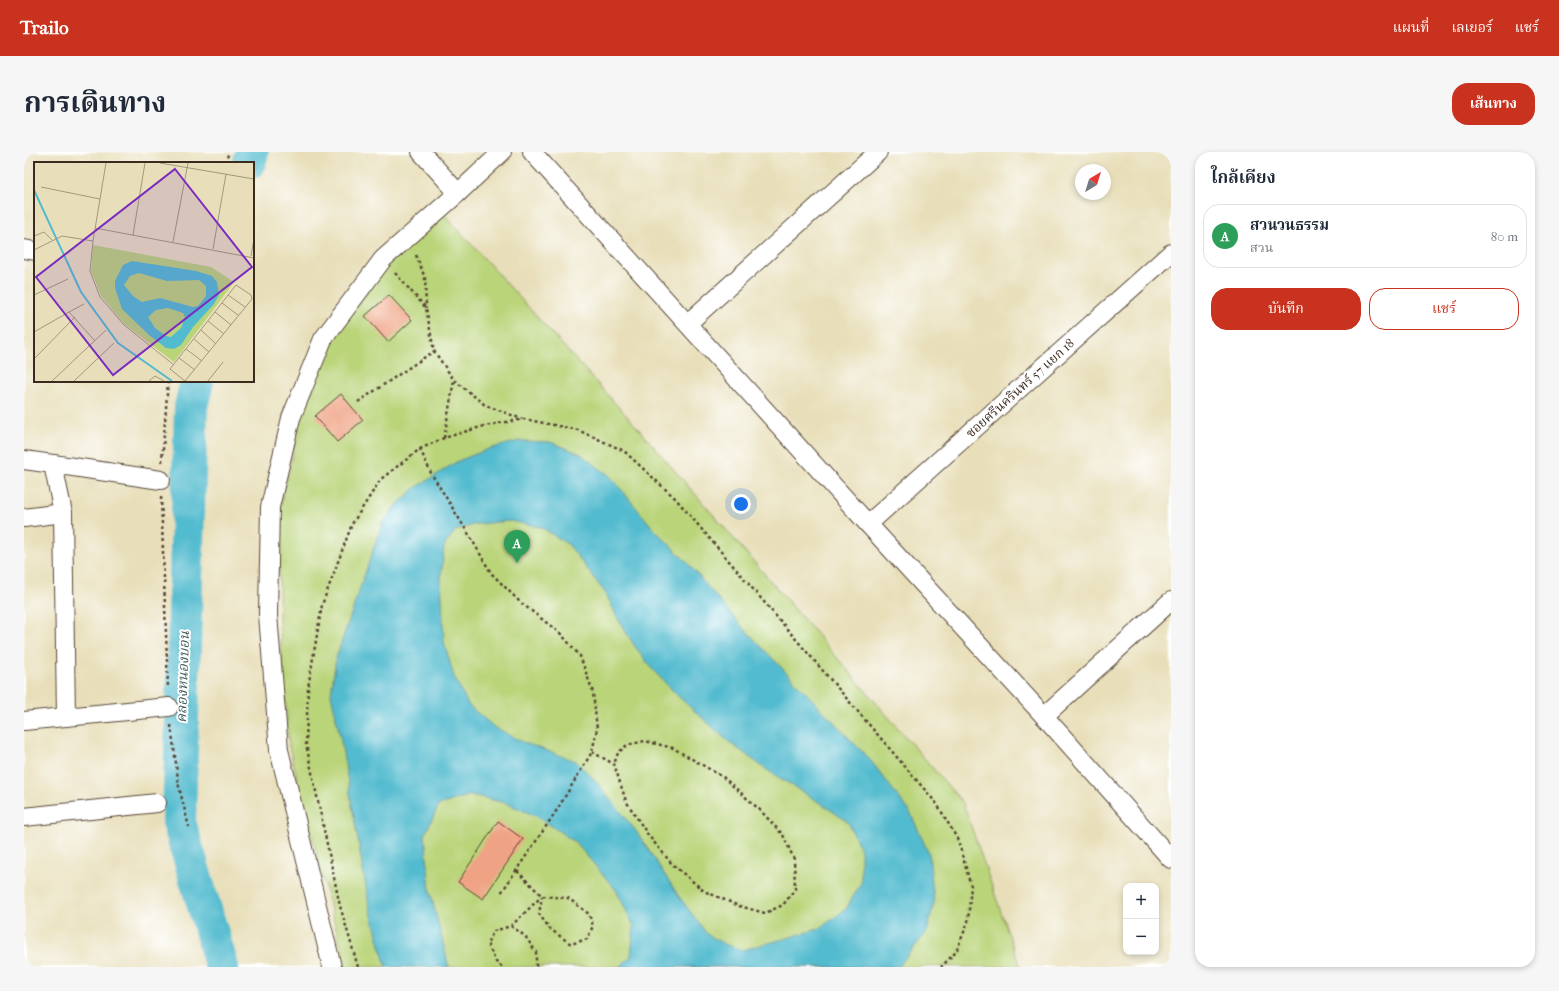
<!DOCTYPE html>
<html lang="th">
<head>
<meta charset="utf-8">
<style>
  body { margin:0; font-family:"IM FELL French Canon","Noto Serif Thai",serif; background:#f6f6f7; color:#1f2937 }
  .controls { position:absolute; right:12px; bottom:12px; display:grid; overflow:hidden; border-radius:8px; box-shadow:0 2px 6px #0003 }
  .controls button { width:36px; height:36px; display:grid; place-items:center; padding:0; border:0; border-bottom:1px solid #e0e1e3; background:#fff; color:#1f2937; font:20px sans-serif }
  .compass { position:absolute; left:1051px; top:12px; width:36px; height:36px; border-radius:50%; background:#fff; box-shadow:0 2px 6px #0003; rotate:38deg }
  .you { position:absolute; left:717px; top:352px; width:14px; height:14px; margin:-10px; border:3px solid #fff; border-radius:50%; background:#1a73e8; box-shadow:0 0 0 6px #1a73e833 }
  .badge { display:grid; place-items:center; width:26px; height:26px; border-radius:50%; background:#c8321e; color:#fff; font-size:13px; font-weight:700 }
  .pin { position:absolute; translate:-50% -33px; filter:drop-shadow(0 1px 2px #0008) }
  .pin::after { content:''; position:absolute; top:21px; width:14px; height:12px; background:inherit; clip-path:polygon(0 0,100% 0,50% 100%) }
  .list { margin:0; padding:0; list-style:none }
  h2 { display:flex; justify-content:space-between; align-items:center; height:52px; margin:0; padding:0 16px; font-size:17px }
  h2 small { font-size:13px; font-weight:400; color:#747a83 }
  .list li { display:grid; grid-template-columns:26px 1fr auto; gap:12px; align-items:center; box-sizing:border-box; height:64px; margin:0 8px 8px; padding:0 8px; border:1px solid #e0e1e3; border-radius:16px }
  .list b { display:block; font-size:15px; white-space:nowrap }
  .list p { margin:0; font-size:13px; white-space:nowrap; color:#747a83 }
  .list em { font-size:13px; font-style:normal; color:#747a83 }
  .actions { display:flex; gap:8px; padding:12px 16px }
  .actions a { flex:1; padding:9px 0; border:1px solid #c8321e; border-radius:16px; text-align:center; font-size:14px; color:#c8321e }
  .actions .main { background:#c8321e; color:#fff }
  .map { position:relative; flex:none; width:1147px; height:815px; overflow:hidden; border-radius:16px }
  header { display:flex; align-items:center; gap:24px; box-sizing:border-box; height:56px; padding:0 20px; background:#c8321e; color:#fff }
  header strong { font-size:19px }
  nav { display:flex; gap:22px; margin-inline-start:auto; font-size:14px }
  .intro { display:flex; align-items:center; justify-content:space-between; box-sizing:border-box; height:96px; padding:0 24px }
  h1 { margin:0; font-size:28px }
  .button { padding:10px 18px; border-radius:16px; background:#c8321e; color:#fff; font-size:14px; font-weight:700 }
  main { display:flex; gap:24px; padding:0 24px }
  aside { flex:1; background:#fff; border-radius:16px; box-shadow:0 2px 6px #0003 }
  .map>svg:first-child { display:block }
  .green { fill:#bad479; stroke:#7a7f4c }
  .water { fill:#52bbcf; stroke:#467276; fill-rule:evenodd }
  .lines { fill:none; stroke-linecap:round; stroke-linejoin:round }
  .river { stroke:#52bbcf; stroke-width:34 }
  .building { fill:#f0a384 }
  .minor-casing { stroke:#554535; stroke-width:20 }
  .path { stroke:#554535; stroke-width:2.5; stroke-dasharray:3 3; stroke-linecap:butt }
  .minor { stroke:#fff; stroke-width:18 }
  .labels { text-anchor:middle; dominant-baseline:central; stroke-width:4; stroke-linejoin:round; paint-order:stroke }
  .street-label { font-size:13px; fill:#3b2a1e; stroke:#fff }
  .water-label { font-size:14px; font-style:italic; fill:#435d5c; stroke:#fff }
  .inset-river { fill:none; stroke:#52bbcf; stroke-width:2 }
  .inset-road { fill:none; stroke:#a3977c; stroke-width:1 }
  .view { fill:#7b2cbf; fill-opacity:0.15; stroke:#7b2cbf; stroke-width:2 }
  .inset-edge { fill:none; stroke:#3b2a1e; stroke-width:2 }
</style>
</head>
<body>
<header>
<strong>Trailo</strong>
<nav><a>แผนที่</a><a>เลเยอร์</a><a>แชร์</a></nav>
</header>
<div class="intro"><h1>การเดินทาง</h1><a class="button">เส้นทาง</a></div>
<main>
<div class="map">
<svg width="1147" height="815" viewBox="0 0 1147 815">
  <rect width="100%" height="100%" fill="#fff"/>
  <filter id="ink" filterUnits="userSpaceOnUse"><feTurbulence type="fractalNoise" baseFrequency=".025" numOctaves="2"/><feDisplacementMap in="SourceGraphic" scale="8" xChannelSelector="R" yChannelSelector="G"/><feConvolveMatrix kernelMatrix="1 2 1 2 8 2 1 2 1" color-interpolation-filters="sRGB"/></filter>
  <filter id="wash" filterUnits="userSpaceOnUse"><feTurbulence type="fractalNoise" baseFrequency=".012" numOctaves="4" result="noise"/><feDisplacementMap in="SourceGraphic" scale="16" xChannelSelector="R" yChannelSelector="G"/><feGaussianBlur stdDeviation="0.9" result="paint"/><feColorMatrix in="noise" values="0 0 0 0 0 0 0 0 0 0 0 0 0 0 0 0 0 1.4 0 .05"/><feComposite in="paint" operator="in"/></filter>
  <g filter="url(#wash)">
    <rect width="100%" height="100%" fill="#e8dfba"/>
    <path class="green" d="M420,62L619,282L939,651L996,815H322L265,595L255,466L256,356L276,269L306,191L361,114Z"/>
    <path class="water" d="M495,289L526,290L555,301L586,324L629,376L662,409L711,467L847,609L886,660L905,702L910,751L903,780L874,815H596L607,804L610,774L592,738L551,690L514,665L482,651L447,643L415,653L401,682L406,739L425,815H362L345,753L317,589L307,542L312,506L358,372L370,356L390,337L434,309L465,297ZM486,369L517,375L545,393L582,442L595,469L610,493L628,517L655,545L705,590L743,618L795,650L824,670L837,698V731L822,757L795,777L745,791L718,798L700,792L683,782L656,746L612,679L571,628L552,609L501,591L470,575L445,554L430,525L420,490L417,426L420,394L431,379L452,372Z"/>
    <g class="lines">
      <g class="river">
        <path d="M225,11L228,0"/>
        <path d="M173,229L167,255L155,670L198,815"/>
      </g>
    </g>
    <g id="blocks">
      <g class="building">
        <path d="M365,143L388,168L364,190L341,164Z"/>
        <path d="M317,242L339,268L313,290L291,264Z"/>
        <path d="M474,669L499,687L459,747L434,730Z"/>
      </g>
    </g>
  </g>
  <g filter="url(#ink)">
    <use href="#blocks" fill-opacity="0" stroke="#554535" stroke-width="1"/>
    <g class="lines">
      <defs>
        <g id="minor">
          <path d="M397,0L434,41L478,0"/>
          <path d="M508,0L844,372L1020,564L1147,707"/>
          <path d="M0,97L11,99"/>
          <path d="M664,171L854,0"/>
          <path d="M0,308L29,312L39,361L42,565"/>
          <path d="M29,312L137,328"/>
          <path d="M0,366L39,361"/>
          <path d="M844,372L1147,101"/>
          <path d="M1020,564L1147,449"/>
          <path d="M0,569L145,555"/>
          <path d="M0,665L133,651"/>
          <path d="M308,815L255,598L244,463L246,355L267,266L299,187L359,107L434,41"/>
        </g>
      </defs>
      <use href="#minor" class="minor-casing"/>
      <g class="path">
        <path d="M201,11L205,0"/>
        <path d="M392,103L401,126L402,156"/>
        <path d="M371,121L402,156L410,199L430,228L461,253L498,267"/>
        <path d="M334,250L410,199"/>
        <path d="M420,286L430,228"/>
        <path d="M396,297L407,321L447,386L467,421L496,450L537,482L556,504L569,540L573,577L568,600L531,661L477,741"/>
        <path d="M138,310L144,229"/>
        <path d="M137,345L144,536"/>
        <path d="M147,573L155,635L165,675"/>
        <path d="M568,600L590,612L602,649L624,683L648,712L680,739L715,754L741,761L759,753L771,737L770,707L759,683L736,658L699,625L649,596L621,589L603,593L594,601L590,612"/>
        <path d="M493,719L518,744L544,746L565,762L569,774L563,787L547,792L526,777L515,762L518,744"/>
        <path d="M487,774L501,784L512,800V814L510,815"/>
        <path d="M334,815L316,754L282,592L284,536L298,453L328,372L357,327L396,297L420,286L460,274L500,267L554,278L600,299L651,346L913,652L934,688L947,734L944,770L932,800L917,815"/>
        <path d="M478,815L472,810L463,791L470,779L487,774L517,745"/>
      </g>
      <use href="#minor" class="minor"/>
    </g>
  </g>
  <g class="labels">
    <g class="street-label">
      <text transform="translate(996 236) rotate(-42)">ซอยศรีนครินทร์ 57 แยก 18</text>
    </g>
    <g class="water-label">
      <text transform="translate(159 525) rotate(-88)">คลองหนองบอน</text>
    </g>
  </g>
  <g transform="translate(10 10)">
    <rect width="220" height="220" fill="#e8dfba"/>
    <path d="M59,83L177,105L200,120L140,200L90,162L67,134L57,109Z" fill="#bad479"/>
    <path d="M98,99L162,109L178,114L183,120L185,133L180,142L159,165L147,183L140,187L132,186L115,173L88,147L81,126V119L89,103ZM105,111L133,119L165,118L172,124V134L164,144L159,145L126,136L108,140L99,134L90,123L96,114ZM134,146L149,151L151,155L147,166L137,175L132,174L121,166L114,155L122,148Z" fill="#52bbcf" fill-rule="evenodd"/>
    <path class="inset-river" d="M0,28L47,130L84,181L138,219"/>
    <path class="inset-road" d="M126,1L220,17M7,25L66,37M61,66L220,96M99,73L111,1M0,74L10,70L18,78M59,79L56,109L66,135L90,163L140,203M139,80L154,1M179,87L192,12M0,88L28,74L59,79L72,1M217,94L220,77M0,133L34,117M194,133L211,145M188,141L204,153M35,150L50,142M181,150L197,163M174,159L190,172M167,168L182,182M0,170L35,150L61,179M160,177L175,190M152,187L168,199M145,196L161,208M0,197L41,155M18,219L72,168M40,219L80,181M115,219L121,214L130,219M151,219L218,137L217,133L202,123L136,207L151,219M174,219L189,200"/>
    <path class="view" d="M141,7L218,105L79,213L2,115Z"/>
    <rect width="220" height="220" class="inset-edge"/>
  </g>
</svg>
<div class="controls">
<button>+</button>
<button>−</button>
</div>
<svg class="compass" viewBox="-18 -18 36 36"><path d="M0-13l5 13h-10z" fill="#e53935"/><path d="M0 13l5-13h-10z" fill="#747a83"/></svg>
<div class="you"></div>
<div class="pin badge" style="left:493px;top:411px;background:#2e9e5b">A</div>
</div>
<aside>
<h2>ใกล้เคียง<small></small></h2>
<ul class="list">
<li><span class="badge" style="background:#2e9e5b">A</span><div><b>สวนวนธรรม</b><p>สวน</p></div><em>80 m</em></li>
</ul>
<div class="actions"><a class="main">บันทึก</a><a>แชร์</a></div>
</aside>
</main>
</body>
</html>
